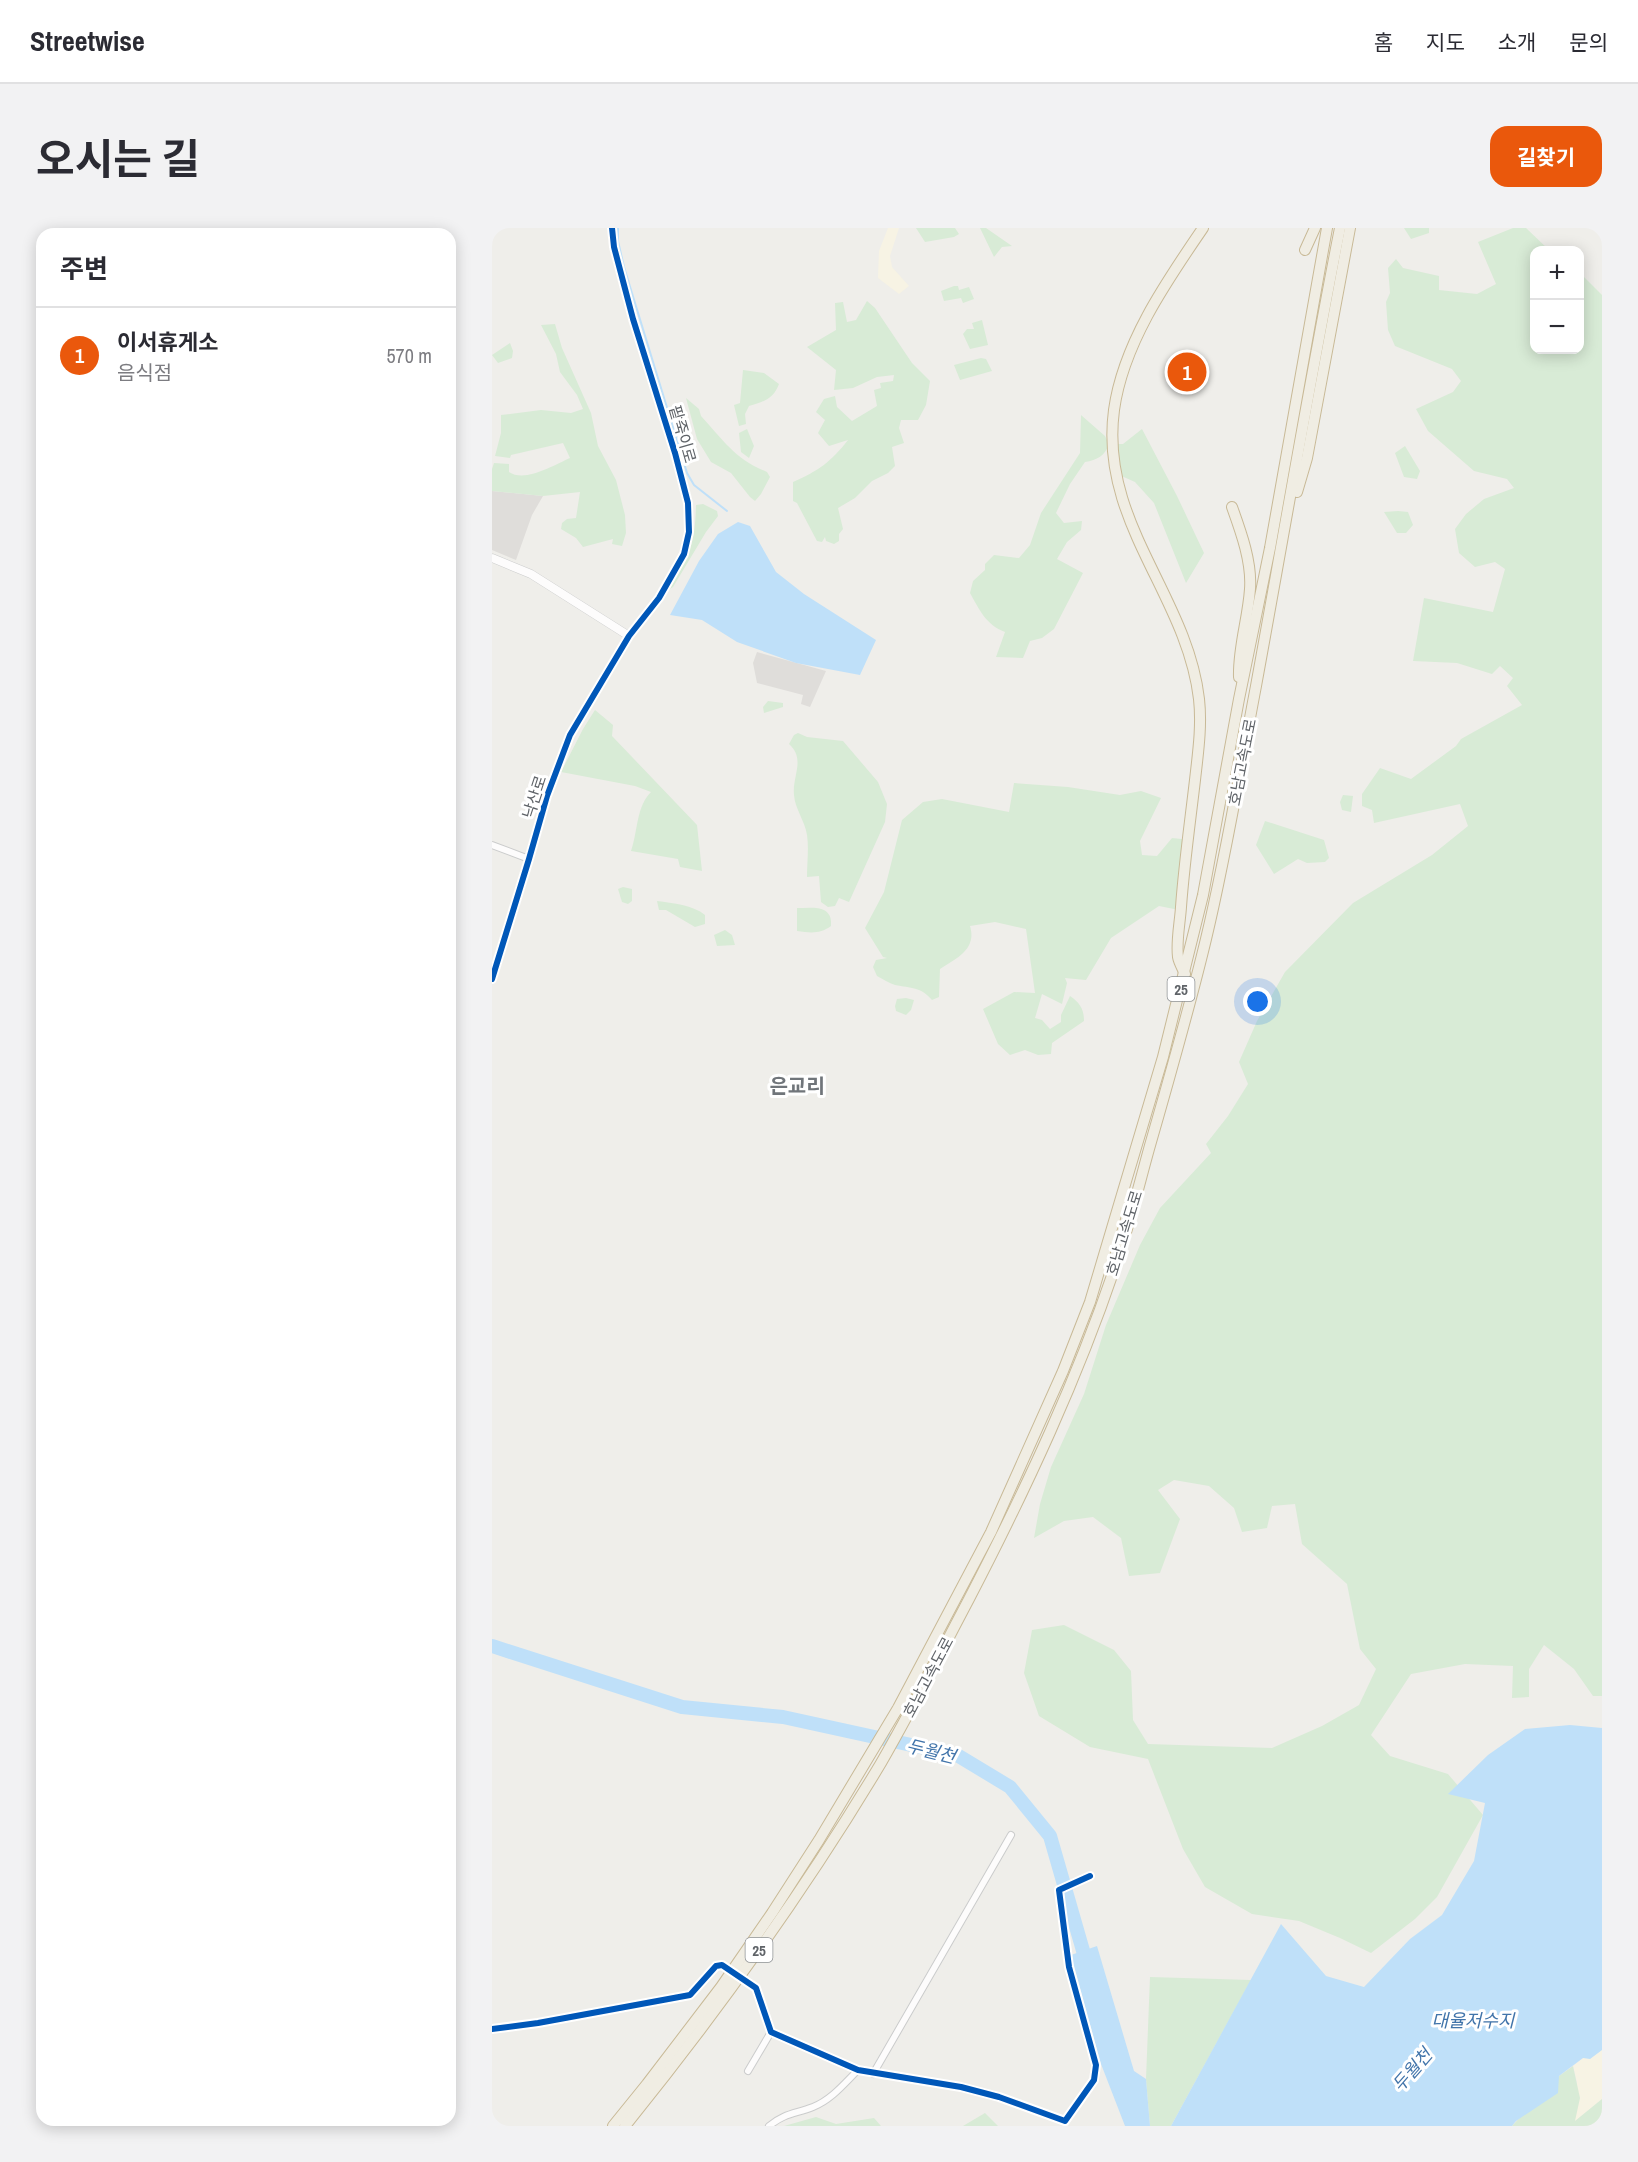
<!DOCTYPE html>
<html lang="ko">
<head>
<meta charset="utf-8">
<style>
  body { margin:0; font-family:"Archivo Narrow","Noto Sans KR",sans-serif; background:#f2f2f3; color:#2b2b33 }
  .controls { position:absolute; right:18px; top:18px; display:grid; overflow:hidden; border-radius:12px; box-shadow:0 3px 15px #0003 }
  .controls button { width:54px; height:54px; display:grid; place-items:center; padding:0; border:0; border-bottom:2px solid #e1e1e2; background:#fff; color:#2b2b33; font:30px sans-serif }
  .you { position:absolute; left:766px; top:774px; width:21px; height:21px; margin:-15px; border:4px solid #fff; border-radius:50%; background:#1a73e8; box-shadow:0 0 0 9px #1a73e833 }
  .badge { display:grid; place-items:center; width:39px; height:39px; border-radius:50%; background:#ea580c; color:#fff; font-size:20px; font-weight:700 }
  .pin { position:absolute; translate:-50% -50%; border:3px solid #fff; box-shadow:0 2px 6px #0006 }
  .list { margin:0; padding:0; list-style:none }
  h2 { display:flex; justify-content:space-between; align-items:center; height:78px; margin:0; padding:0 24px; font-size:26px }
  h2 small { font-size:20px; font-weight:400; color:#7c7c81 }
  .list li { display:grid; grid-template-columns:39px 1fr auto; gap:18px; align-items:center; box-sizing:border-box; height:96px; padding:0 24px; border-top:2px solid #e1e1e2 }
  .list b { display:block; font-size:22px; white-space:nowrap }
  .list p { margin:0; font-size:20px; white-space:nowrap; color:#7c7c81 }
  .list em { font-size:20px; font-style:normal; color:#7c7c81 }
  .map { position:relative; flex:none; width:1110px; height:1898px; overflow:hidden; border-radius:18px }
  header { display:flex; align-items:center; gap:36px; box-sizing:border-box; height:84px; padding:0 30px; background:#fff; border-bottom:2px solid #e1e1e2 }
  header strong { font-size:28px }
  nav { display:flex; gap:33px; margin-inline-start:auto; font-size:21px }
  .intro { display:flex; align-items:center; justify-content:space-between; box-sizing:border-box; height:144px; padding:0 36px }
  h1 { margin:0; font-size:42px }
  .button { padding:15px 27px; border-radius:18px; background:#ea580c; color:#fff; font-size:21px; font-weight:700 }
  main { display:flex; gap:36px; padding:0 36px }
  aside { flex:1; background:#fff; border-radius:18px; box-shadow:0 3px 15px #0003 }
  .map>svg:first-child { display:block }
  .commercial { fill:#f7f3e4 }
  .industrial { fill:#dfddda }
  .green { fill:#d8ebd6 }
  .water { fill:#bfe0f9 }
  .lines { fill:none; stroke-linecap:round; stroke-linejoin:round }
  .stream { stroke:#bfe0f9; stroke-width:2 }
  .river { stroke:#bfe0f9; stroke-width:14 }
  .minor-casing { stroke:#cbcccc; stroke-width:8 }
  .tertiary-casing { stroke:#cbcccc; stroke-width:9 }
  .motorway-casing { stroke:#c8b996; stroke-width:12 }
  .minor { stroke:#fdfcfc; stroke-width:6 }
  .tertiary { stroke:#fdfcfc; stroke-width:8 }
  .motorway { stroke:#f0ede3; stroke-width:10 }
  .cycleway-casing { stroke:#fff; stroke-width:10 }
  .cycleway { stroke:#0057b8; stroke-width:6 }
  .labels { text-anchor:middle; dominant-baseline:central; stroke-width:6; stroke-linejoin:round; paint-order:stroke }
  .shield { fill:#fff; stroke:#8f9295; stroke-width:1.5 }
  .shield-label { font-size:15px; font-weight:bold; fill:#5f6368 }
  .street-label { font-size:16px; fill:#5f6368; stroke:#fff }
  .water-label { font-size:18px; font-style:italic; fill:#4174aa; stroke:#fff }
  .quarter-label { font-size:20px; font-weight:bold; fill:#70757a; stroke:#fff }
</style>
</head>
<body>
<header>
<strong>Streetwise</strong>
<nav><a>홈</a><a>지도</a><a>소개</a><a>문의</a></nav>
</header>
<div class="intro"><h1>오시는 길</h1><a class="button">길찾기</a></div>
<main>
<aside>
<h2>주변<small></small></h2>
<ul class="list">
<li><span class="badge">1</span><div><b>이서휴게소</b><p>음식점</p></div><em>570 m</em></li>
</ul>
</aside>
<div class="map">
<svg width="1110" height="1898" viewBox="0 0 1110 1898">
  <rect width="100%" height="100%" fill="#efeeea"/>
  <g class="commercial">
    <path d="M396,0H407L398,28L400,39L417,58L407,66L386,50L387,23Z"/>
    <path d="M1110,1822V1871L1082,1894L1085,1854L1081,1838L1091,1830H1098Z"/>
  </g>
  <g class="industrial">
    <path d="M0,263L51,268L40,287L24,332L0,322Z"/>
    <path d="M265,424L334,443L318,479L309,476L311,467L265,455L261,435Z"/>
  </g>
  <g class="green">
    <path d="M424,0H463L467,6L462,9L433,14Z"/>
    <path d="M488,0H494L520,18L510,19L502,29Z"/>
    <path d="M912,0H937V5L919,11Z"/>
    <path d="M1021,0H1034L1057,22H1042V122H1088V45L1110,67V1468H1101L1082,1441L1052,1417L1037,1441V1469L1020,1470L1021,1438L973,1436L919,1446L879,1507L898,1528L956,1546L991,1587L945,1669L923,1691L879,1725L848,1710L807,1693L760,1686L713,1659L691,1621L656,1531L598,1519L547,1488L532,1445L540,1402L572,1397L622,1422L639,1443L641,1492L656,1516L780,1520L830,1498L867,1477L884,1441L868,1421L855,1356L810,1316L803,1276L780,1278L775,1300L750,1304L742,1280L717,1258L682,1252L666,1262L688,1291L668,1345L637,1348L629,1310L601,1289L572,1293L542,1310L548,1276L559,1239L592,1166L614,1097L648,1017L668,980L719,925L714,916L736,888L756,856L747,834L765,793L793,744L861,675L940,627L976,598L968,576L882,595L880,582L870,578V566L888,540L919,551L964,518L969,511L1030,477L1015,458L1021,450L1008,438L1000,446L965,435L921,433L932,370L1001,384L1013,341L1003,334L983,339L967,325L963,301L974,286L992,271L1022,260L1015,251L982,243L936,203L924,181L961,164L969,153L960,141L903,118L896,102L894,74L898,65L896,40L904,31L911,40L947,48V62L985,66L1004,56L986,14Z"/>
    <path d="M462,58H466L467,62L477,59L482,71L471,75L469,70L452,73L449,63Z"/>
    <path d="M375,73L383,80L420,135L438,153L434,177L426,192H409L407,200L412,215L400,219L403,238L396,245L380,253L363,270L346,280L351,301L347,306V313L342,316L334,313L333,309L330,314L325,313L305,275L301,273V254C326,243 339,234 356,212L337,218L326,205L333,192L324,184L332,171L343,168L345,179L360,193L385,178L382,162L389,160L388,155L401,153L402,147L385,149L361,160L342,162L344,142L315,119L344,102L343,75L351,74L355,94L364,92Z"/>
    <path d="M490,92L496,117L478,121L471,106L475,101H482L480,95Z"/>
    <path d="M63,96L70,120L99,185L106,218L124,252L133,287L134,305L130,318L120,316L121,311L91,319L84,310L69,301L70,295L75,291L84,290L88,264L51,268L0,263V241L2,235L17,236V244C33,255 62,237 78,230L71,215L19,227L18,230L3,228L9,205V187L49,182L79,185L91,181L85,167L68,144L64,126L49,97Z"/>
    <path d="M18,115L21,123L20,130L6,135L0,127Z"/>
    <path d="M489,130L494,131L500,143L468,152L462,137Z"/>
    <path d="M251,142L272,145L287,156C282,170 272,174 257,178L253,186L254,196L247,198L242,177L248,175Z"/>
    <path d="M194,170L207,181L209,188C232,213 243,231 275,244L278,249L269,266L263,273L258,269L239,245L219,234L205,211Z"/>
    <path d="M589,187L613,208L617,216C613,228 605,232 593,234L578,256L564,285L572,295L590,293L589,302L575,314L565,331L591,345L562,401L550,410L538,413L531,430L504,429L513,404C494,397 487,381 478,365L481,353L493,342V336L502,327L527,330L538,317L549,285L588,225Z"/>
    <path d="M255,201L262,218L257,230L249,224L247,205Z"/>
    <path d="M650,201L685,268L712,325L694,355L662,275L643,254L625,246L623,216H631Z"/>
    <path d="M913,218L928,243L925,251L912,249L903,225Z"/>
    <path d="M211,276L225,283L226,288L214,304L181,359L176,362C197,328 203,318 204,277Z"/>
    <path d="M906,283L916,284L921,297L914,305H905L892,284Z"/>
    <path d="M276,473L291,475V479L272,485L271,479Z"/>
    <path d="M103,482L121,497L120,508L205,597L210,643L188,639L186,631L139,623C146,603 144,579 159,564L143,558L69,544L91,501Z"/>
    <path d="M306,505L315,509L351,513L386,554L395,576L393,594L357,674L347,670L343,678L336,679L329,674L327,648L315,649C315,635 317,620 315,607C313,593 303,581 302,567C300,548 314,531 297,516L302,507Z"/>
    <path d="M522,555L576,559L628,567L649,563L669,570L648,613L650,627L665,628L680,610L699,612L687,682L667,678L619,710L594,752L573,750L575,755L570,776L550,766L543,790L550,792L558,801L569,794V787L578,768C588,775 592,781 592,793L560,815L559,826L546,827L533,822L518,827L506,816L491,781L522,764L543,765L534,701L503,694L478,698C485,721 465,730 448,741L447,769L440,772C429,759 419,760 403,757C397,755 391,751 385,748L381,739L384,732L395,730L391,729L373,700L392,664L410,592L431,574L450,571L517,584Z"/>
    <path d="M851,567L861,568L859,584L850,582L848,574Z"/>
    <path d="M773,593L832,612L837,630L833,634L815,635L806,631L782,646L764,617Z"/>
    <path d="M131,659L140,661V673L136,676L130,674L126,661Z"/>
    <path d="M165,673C181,675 201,677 213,687V696L203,699L174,682H167Z"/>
    <path d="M305,680C320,680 341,676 339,698C328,706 319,705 305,703Z"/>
    <path d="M233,702L240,707L243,717L225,718L222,707Z"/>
    <path d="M414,770L422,772L419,782L414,787L404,783L403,778L405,771Z"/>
    <path d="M658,1749L759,1752L679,1898H658L654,1851Z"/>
    <path d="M1081,1838L1088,1870L1083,1893L1110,1871V1898H1020L1067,1848Z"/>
    <path d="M493,1885L506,1898H471Z"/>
    <path d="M324,1889L344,1896L382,1890L389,1898H292Z"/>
  </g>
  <g class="water">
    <path d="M246,294L258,298L284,344L312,366L384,412L368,447L304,435L245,414L210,392L178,387L207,333L226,306Z"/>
    <path d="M1078,1497L1110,1500V1822L1098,1831L1091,1830L1067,1848L1066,1865L1024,1893L1020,1898H679L789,1696L834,1748L872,1759L918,1711L950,1687L982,1633L993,1575L956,1566L996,1527L1033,1501Z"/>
    <path d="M605,1718L642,1843L654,1851L658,1898H633L609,1836L579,1727Z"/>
  </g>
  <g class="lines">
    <path class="stream" d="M126,0V13L132,39L195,245L202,257L235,283"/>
    <path class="river" d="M0,1418L190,1479L291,1489L465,1527L518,1559L558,1608L596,1740"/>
    <defs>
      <g id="minor">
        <path d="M0,617L37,631"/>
        <path d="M257,1754L264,1760L279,1804L366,1842L469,1859L507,1869L573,1893L602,1852L604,1837L577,1739L567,1662L598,1648"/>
        <path d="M0,1801L46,1795L198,1767L224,1738L230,1737"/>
        <path d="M256,1843L279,1804"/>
        <path d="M381,1846L519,1607"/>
        <path d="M277,1898C293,1885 303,1886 321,1879C339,1872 352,1856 366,1842"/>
      </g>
      <g id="tertiary">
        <path d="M0,330L39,346L137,408"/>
        <path d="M0,751L37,631L55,568L78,507L137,408L167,370L192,326L197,304L196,275L183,225L141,91L122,19L120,0"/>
      </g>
      <g id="motorway">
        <path d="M813,22L823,0"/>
        <path d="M805,264L815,230L858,0"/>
        <path d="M740,279C749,304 760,334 758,361C756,391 746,420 747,449"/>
        <path d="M693,746C691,741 687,735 686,729C684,713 688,695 689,679C692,637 698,595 703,552C706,525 710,498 707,471C695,367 607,294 622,182C631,116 674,54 711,0"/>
        <path d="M121,1898L155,1856L229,1759L280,1685L327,1612L406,1480L499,1304L571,1143L598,1074L671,829L711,667L747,471L778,320L835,0"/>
        <path d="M133,1898C226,1783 313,1662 389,1535C420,1481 448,1426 477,1371C534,1261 587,1148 626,1030C638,994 647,957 657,921C677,851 697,782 714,711C734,628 748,542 764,458C792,305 818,152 848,0"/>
      </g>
    </defs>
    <use href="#minor" class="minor-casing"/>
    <use href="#tertiary" class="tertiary-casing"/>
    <use href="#motorway" class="motorway-casing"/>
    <use href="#minor" class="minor"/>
    <use href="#tertiary" class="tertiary"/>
    <use href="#motorway" class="motorway"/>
    <defs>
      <g id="cycleway">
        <path d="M0,751L37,631L55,568L78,507L137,408L167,370L192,326L197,304L196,275L183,225L141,91L122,19L120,0"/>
        <path d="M0,1801L46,1795L198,1767L224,1738L230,1737L264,1760L279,1804L366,1842L469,1859L507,1869L573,1893L602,1852L604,1837L577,1739L567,1662L598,1648"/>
      </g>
    </defs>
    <use href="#cycleway" class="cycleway-casing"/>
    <use href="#cycleway" class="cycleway"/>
  </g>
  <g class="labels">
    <g class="shield">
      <rect x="675.5" y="749" width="27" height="24" rx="4.5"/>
      <rect x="253.5" y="1710" width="27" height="24" rx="4.5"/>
    </g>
    <g class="shield-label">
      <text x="689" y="761">25</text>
      <text x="267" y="1722">25</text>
    </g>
    <g class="street-label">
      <text transform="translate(191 206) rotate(74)">팥죽이로</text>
      <text transform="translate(750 534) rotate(-79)">호남고속도로</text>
      <text transform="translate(42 569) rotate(-72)">낙산로</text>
      <text transform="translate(632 1005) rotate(-73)">호남고속도로</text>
      <text transform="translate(436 1449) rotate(-62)">호남고속도로</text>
    </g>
    <g class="water-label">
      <text transform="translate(439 1523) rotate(14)">두월천</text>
      <text x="981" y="1792">대율저수지</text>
      <text transform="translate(920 1842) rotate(-49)">두월천</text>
    </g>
    <g class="quarter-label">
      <text x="305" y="857">은교리</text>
    </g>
  </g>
</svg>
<div class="controls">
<button>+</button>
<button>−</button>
</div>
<div class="you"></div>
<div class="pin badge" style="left:695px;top:144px">1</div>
</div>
</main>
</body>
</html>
